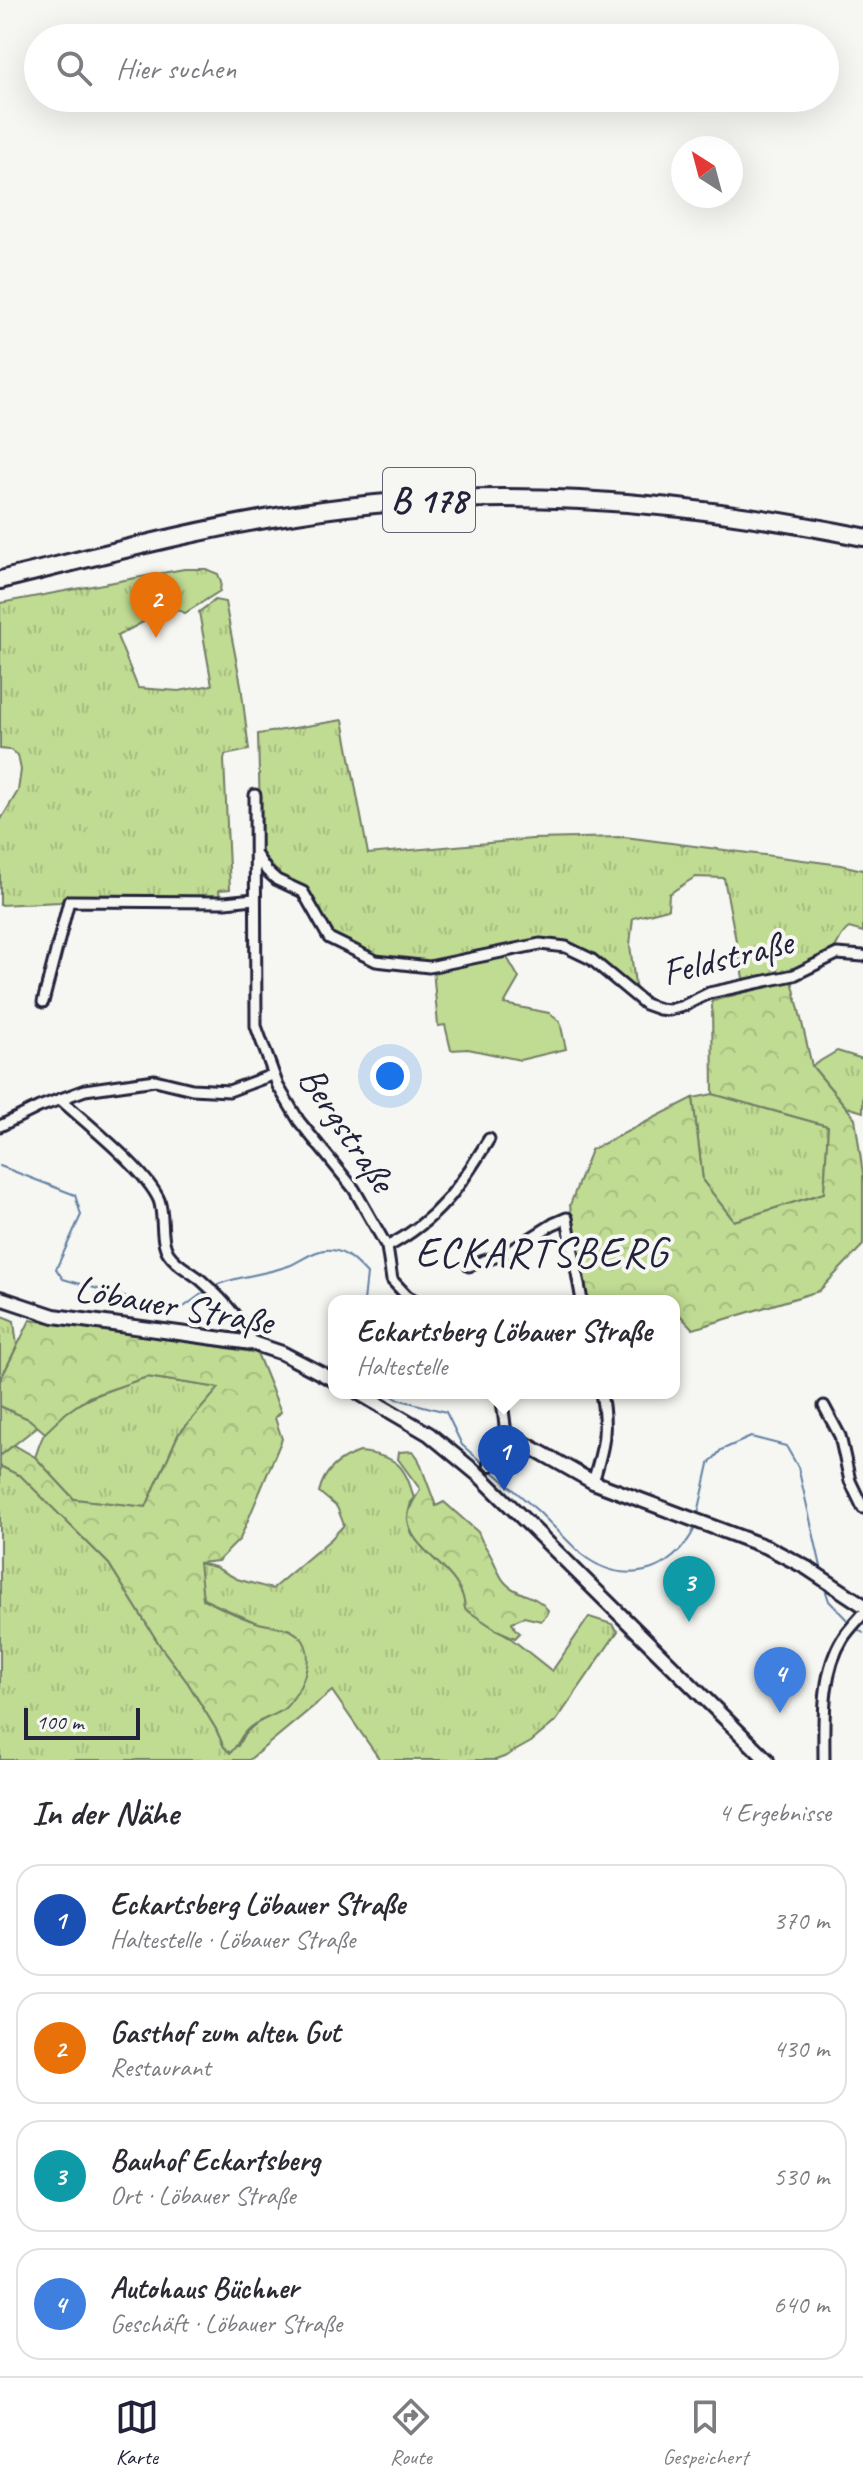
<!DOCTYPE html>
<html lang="de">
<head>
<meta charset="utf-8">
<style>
  body { margin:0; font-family:Caveat,sans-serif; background:#f2f2f3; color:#2b2b33 }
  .compass { position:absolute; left:671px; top:136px; width:72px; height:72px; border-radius:50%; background:#fff; box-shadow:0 8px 32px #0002; rotate:324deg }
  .scale { position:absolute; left:24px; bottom:20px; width:116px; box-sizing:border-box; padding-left:8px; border:4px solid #22223b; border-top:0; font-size:22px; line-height:28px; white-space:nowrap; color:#22223b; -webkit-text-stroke:6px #f6f6f2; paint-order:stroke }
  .you { position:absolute; left:390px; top:1076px; width:28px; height:28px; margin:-20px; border:6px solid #fff; border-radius:50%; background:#1a73e8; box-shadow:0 0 0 12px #1a73e833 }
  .badge { display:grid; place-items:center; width:52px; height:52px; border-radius:50%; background:#22223b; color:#fff; font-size:26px; font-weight:700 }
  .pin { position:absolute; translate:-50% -66px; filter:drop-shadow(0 2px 4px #0008) }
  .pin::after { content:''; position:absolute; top:42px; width:28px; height:24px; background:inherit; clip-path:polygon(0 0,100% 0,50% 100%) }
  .popup { position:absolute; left:328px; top:1295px; width:352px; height:104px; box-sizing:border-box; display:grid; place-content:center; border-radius:16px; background:#fff; filter:drop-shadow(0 2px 6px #0005); font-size:26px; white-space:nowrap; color:#7c7c81 }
  .popup b { font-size:30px; color:#2b2b33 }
  .popup::after { content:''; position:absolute; left:50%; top:100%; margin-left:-16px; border:16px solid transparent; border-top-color:#fff }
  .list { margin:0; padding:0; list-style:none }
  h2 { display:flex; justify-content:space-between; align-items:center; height:104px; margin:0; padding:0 32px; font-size:34px }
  h2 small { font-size:26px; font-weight:400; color:#7c7c81 }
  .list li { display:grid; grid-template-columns:52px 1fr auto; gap:24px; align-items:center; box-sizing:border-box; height:112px; margin:0 16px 16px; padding:0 16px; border:2px solid #e1e1e2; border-radius:24px }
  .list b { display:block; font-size:30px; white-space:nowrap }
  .list p { margin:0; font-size:26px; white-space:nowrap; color:#7c7c81 }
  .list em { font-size:26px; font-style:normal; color:#7c7c81 }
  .icon { flex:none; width:44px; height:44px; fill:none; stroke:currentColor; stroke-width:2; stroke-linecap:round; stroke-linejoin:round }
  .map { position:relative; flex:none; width:863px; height:1760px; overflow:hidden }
  .search { position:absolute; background:#fff; box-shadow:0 8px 32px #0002; left:24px; right:24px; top:24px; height:88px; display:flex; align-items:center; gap:20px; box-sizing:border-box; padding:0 28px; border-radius:44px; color:#7c7c81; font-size:30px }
  .sheet { height:616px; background:#fff }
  nav { display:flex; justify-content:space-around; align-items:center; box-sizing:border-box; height:112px; border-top:2px solid #e1e1e2; background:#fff; font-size:22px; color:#7c7c81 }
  nav a { display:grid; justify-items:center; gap:4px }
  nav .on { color:#22223b }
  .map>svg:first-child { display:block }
  .grass { fill:url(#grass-tufts); stroke:#717e66; stroke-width:2 }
  .forest { fill:url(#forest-crowns); stroke:#717e66; stroke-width:2 }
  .garden { fill:#c0db92; stroke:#717e66; stroke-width:2 }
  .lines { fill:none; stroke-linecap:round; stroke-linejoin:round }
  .stream { stroke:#6280a3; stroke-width:2 }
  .street-casing { stroke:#22223b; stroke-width:15 }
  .secondary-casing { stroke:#22223b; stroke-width:18 }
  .highway-casing { stroke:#22223b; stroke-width:22 }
  .street { stroke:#f6f6f2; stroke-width:9 }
  .secondary { stroke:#f6f6f2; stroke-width:12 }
  .highway { stroke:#f6f6f2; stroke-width:16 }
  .labels { text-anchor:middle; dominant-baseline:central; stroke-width:8; stroke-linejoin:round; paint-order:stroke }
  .shield { fill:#f6f6f2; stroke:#626272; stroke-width:2 }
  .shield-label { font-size:36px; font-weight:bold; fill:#22223b }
  .street-label { font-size:38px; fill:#22223b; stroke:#f6f6f2 }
  .quarter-label { font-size:42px; letter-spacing:2px; fill:#22223b; stroke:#f6f6f2 }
</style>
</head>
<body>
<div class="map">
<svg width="863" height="1760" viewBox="0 0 863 1760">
  <defs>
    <pattern id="grass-tufts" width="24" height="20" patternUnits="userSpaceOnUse" patternTransform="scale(2)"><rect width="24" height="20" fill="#c0db92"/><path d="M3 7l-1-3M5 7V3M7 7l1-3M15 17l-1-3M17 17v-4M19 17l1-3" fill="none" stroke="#a5bc7f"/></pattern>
    <pattern id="forest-crowns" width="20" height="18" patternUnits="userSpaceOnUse" patternTransform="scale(2)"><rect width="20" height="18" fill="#c0db92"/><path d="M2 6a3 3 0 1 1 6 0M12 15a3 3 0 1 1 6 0" fill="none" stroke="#a5bc7f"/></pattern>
  </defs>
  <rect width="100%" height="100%" fill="#f6f6f2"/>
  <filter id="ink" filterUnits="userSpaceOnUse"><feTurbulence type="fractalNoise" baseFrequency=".0125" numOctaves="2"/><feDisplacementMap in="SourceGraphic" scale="16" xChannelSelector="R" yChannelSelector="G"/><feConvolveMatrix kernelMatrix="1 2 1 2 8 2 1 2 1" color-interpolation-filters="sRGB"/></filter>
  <g filter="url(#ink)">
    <g class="grass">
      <path d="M184,569H206L218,574L221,582L220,591L185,613L171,607L117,636L138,688L179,691L212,685L199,612L215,600L225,602L241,685L249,750L225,755L224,760L230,889L219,890L220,898L67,897L60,902L0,905V821L18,791L21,770L18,755L10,750L0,749V603Z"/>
      <path d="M343,720L368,854L532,839L625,837L841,865L863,870V932L849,928C839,934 839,946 830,953C804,971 775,977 744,983L724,878L695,877L669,894L668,909L633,918L630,945L636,992L567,944L550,940L493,949L431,962H414L382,959L331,937L305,889L275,872L261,854L258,734Z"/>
      <path d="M837,1051L863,1059V1112L846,1107L812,1066Z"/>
      <path d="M713,1094L828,1126L824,1193L734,1221L703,1181L693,1098Z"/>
      <path d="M0,1315L14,1321L17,1346L0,1381Z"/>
      <path d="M147,1377L220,1388L178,1435L146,1507L74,1499L35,1457C38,1450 40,1440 45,1433C64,1403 115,1388 147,1377Z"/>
      <path d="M0,1406L29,1419L38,1426L0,1456Z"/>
      <path d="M360,1452C396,1456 406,1465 414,1499L411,1502C410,1507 407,1515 408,1521C411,1552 465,1571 465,1609L508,1636L552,1671L589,1617L612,1624L618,1631L556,1721L531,1742L504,1757L496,1760H380L332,1691L249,1760H0V1466L21,1476L109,1564L161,1647L188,1683L216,1729L224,1747L238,1746C246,1725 265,1719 284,1709L291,1630L257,1623L203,1599L198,1563L215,1567L237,1579L272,1589L331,1539L344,1525L337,1507L319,1492C324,1471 340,1458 360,1452Z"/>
    </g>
    <g class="forest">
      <path d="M792,980L812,1066L855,1118L863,1174V1245L819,1291L693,1329L674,1309V1301H585L570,1205L591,1150L693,1098L703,1181L734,1221L824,1193L828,1126L713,1094L712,1001Z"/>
      <path d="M30,1320L174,1339L257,1353L281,1412L275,1418L282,1439L240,1539L218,1561L199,1563L203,1599C220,1607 240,1618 259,1623C269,1626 280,1626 289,1630C323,1643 304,1689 285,1708C275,1717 258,1719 248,1729C240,1736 238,1746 230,1753L224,1747L216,1729L188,1683L161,1647L109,1564L21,1476L0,1466V1456L14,1445L35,1457L74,1499L146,1507L178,1435L219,1388L147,1377L89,1397L66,1413L45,1433L29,1419L0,1406V1381Z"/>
      <path d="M413,1451L418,1458L436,1506L444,1502L478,1532C483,1546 487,1547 493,1560C499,1572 501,1583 515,1590C528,1597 539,1598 548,1610L547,1615L541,1621L524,1617L512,1622L515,1629L520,1633L515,1638L497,1630L465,1609C465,1570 408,1551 408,1518C409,1505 415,1500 420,1489L398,1459L399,1452Z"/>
    </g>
    <path class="garden" d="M505,954L519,978L504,1004L549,1013L560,1022L566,1049L520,1060L468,1049L451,1050L445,1025L438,1026L433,969Z"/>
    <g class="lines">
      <g class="stream">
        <path d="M0,1166L75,1195L81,1215L56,1269L63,1279L169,1309H181L207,1290"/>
        <path d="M212,1287C234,1276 266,1275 291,1265C304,1259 317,1248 332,1250C346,1251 358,1265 367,1274L364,1301"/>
        <path d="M388,1393L397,1399L446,1412L462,1445L486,1466"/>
        <path d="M491,1470L538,1511L581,1554C623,1587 672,1575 695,1528"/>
        <path d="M697,1518L709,1464L721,1450L751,1437L786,1446L798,1467L822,1571"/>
        <path d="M824,1586L829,1601L849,1622"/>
        <path d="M854,1626L863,1633"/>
      </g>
      <defs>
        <g id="street">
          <path d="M255,795L256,1026L278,1086L299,1121L354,1189L387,1247L392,1280L407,1296L416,1301"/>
          <path d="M256,855L267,871L277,880L303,892L329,938L376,961L429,967L540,944L566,947L591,959L645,1004L659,1009L669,1010L683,1006L709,993L794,975L837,954L863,956"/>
          <path d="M43,1002L69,901L225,902L254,899"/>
          <path d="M60,1099C86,1123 146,1170 159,1200C165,1216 159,1240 169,1254C178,1267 191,1271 202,1281C221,1298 242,1319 252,1343"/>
          <path d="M0,1126L39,1107L85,1090L155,1080L192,1089L229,1091L272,1075"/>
          <path d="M387,1247C439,1219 459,1188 489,1139"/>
          <path d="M469,1266L507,1253L553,1224L567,1218L582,1301"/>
          <path d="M501,1393L507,1442"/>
          <path d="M824,1406L840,1436L850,1481L863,1508"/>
          <path d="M593,1482C604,1446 608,1430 601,1393"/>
          <path d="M824,1760C824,1720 821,1673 843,1638C849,1629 856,1622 863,1614"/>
        </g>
        <g id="secondary">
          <path d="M0,1298L54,1316L252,1343L282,1353L334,1380"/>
          <path d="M359,1393L429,1434L480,1476L767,1760"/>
          <path d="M490,1464L507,1442L517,1441L524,1443L593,1482L769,1548L807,1568L863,1605"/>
        </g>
        <path id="highway" d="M0,580C98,556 196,529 296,514C486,484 676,499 863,537"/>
      </defs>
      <use href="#street" class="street-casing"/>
      <use href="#secondary" class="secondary-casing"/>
      <use href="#highway" class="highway-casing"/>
      <use href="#street" class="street"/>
      <use href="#secondary" class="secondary"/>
      <use href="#highway" class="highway"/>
    </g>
  </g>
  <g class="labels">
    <rect class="shield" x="383" y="468" width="92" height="64" rx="6"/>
    <g class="shield-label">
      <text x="429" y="500">B 178</text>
    </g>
    <g class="street-label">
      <text transform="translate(727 957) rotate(-14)">Feldstraße</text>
      <text transform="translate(347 1129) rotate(56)">Bergstraße</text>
      <text transform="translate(174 1305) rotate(10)">Löbauer Straße</text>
    </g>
    <g class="quarter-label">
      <text x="542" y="1252">ECKARTSBERG</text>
    </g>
  </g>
</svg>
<svg class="compass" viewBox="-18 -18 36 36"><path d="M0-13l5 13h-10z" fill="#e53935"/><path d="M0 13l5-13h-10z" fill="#7c7c81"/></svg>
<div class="scale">100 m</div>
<div class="you"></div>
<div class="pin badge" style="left:504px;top:1491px;background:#1a4fb4">1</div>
<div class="popup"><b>Eckartsberg Löbauer Straße</b>Haltestelle</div>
<div class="pin badge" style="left:156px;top:638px;background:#e8710a">2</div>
<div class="pin badge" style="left:689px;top:1622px;background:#0f9aa8">3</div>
<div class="pin badge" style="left:780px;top:1713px;background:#3f7fe0">4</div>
<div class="search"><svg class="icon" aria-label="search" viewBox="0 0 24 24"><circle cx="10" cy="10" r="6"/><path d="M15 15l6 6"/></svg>Hier suchen</div>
</div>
<section class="sheet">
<h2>In der Nähe<small>4 Ergebnisse</small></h2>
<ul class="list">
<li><span class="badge" style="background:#1a4fb4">1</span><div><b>Eckartsberg Löbauer Straße</b><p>Haltestelle · Löbauer Straße</p></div><em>370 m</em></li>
<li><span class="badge" style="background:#e8710a">2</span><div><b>Gasthof zum alten Gut</b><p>Restaurant</p></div><em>430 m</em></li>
<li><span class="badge" style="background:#0f9aa8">3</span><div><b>Bauhof Eckartsberg</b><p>Ort · Löbauer Straße</p></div><em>530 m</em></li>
<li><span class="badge" style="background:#3f7fe0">4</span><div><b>Autohaus Büchner</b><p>Geschäft · Löbauer Straße</p></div><em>640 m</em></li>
</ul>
</section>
<nav>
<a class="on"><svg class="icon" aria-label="map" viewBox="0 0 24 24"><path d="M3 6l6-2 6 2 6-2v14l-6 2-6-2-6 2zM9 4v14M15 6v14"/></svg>Karte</a>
<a><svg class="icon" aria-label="directions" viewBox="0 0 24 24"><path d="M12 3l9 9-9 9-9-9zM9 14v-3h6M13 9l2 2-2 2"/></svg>Route</a>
<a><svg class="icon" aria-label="saved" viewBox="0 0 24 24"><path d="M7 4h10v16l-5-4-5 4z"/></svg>Gespeichert</a>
</nav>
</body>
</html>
